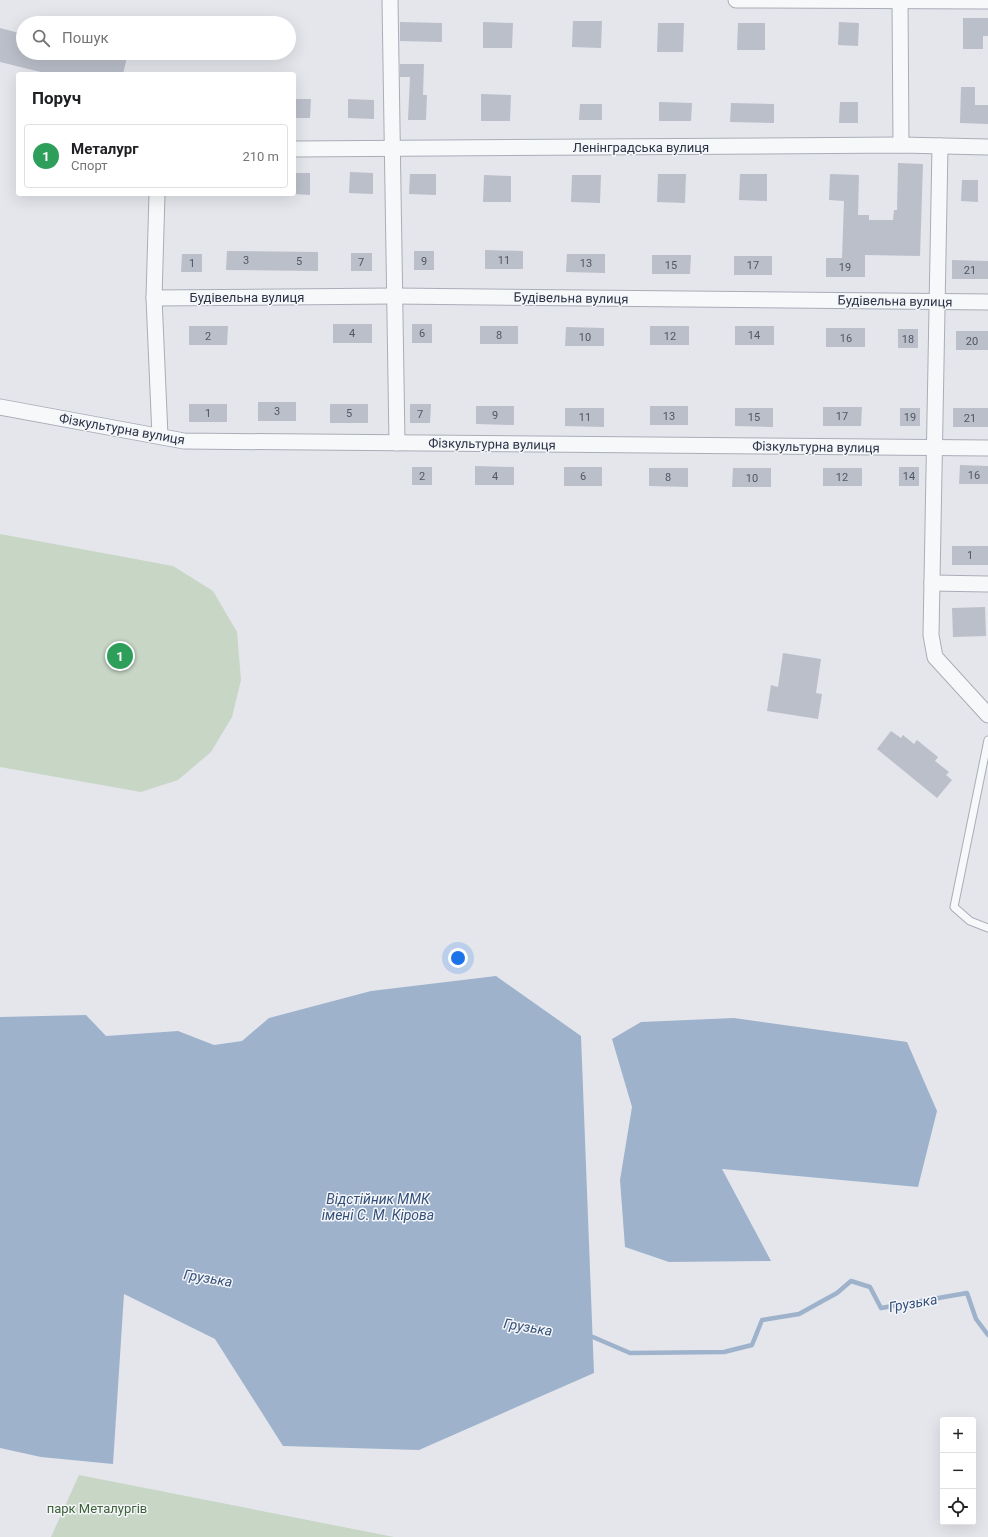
<!DOCTYPE html>
<html lang="uk">
<head>
<meta charset="utf-8">
<style>
  body { margin:0; font-family:Roboto,sans-serif; background:#f2f2f2; color:#202124 }
  .controls { position:absolute; right:12px; bottom:12px; display:grid; overflow:hidden; border-radius:4px; box-shadow:0 4px 16px #0002 }
  .controls button { width:36px; height:36px; display:grid; place-items:center; padding:0; border:0; border-bottom:1px solid #e0e0e0; background:#fff; color:#202124; font:20px sans-serif }
  .you { position:absolute; left:458px; top:958px; width:14px; height:14px; margin:-10px; border:3px solid #fff; border-radius:50%; background:#1a73e8; box-shadow:0 0 0 6px #1a73e833 }
  .badge { display:grid; place-items:center; width:26px; height:26px; border-radius:50%; background:#0f766e; color:#fff; font-size:13px; font-weight:700 }
  .pin { position:absolute; translate:-50% -50%; border:2px solid #fff; box-shadow:0 1px 4px #0006 }
  .list { margin:0; padding:0; list-style:none }
  h2 { display:flex; justify-content:space-between; align-items:center; height:52px; margin:0; padding:0 16px; font-size:17px }
  h2 small { font-size:13px; font-weight:400; color:#757577 }
  .list li { display:grid; grid-template-columns:26px 1fr auto; gap:12px; align-items:center; box-sizing:border-box; height:64px; margin:0 8px 8px; padding:0 8px; border:1px solid #e0e0e0; border-radius:4px }
  .list b { display:block; font-size:15px; white-space:nowrap }
  .list p { margin:0; font-size:13px; white-space:nowrap; color:#757577 }
  .list em { font-size:13px; font-style:normal; color:#757577 }
  .icon { flex:none; width:22px; height:22px; fill:none; stroke:currentColor; stroke-width:2; stroke-linecap:round; stroke-linejoin:round }
  .map { position:relative; flex:none; width:988px; height:1537px; overflow:hidden }
  .search { position:absolute; background:#fff; box-shadow:0 4px 16px #0002; left:16px; top:16px; width:280px; height:44px; display:flex; align-items:center; gap:10px; box-sizing:border-box; padding:0 14px; border-radius:22px; color:#757577; font-size:15px }
  .panel { position:absolute; background:#fff; box-shadow:0 4px 16px #0002; left:16px; top:72px; width:280px; height:124px; border-radius:4px }
  .map>svg:first-child { display:block }
  .green { fill:#c8d6c5 }
  .water { fill:#9eb2cc }
  .lines { fill:none; stroke-linecap:round; stroke-linejoin:round }
  .stream { stroke:#9eb2cc; stroke-width:4.5 }
  .building { fill:#bbbfca }
  .lane-casing { stroke:#a9adb7; stroke-width:9 }
  .street-casing { stroke:#a9adb7; stroke-width:17 }
  .lane { stroke:#f7f8fa; stroke-width:7 }
  .street { stroke:#f7f8fa; stroke-width:15 }
  .labels { text-anchor:middle; dominant-baseline:central; stroke-width:3; stroke-linejoin:round; paint-order:stroke }
  .number-label { font-size:11px; fill:#4f5666 }
  .street-label { font-size:13px; fill:#2b3345; stroke:#f4f6f9 }
  .park-label { font-size:13px; fill:#3e6138; stroke:#f4f6f9 }
  .water-label { font-size:14px; font-style:italic; fill:#34507a; stroke:#f4f6f9 }
</style>
</head>
<body>
<div class="map">
<svg width="988" height="1537" viewBox="0 0 988 1537">
  <rect width="100%" height="100%" fill="#e4e6ec"/>
  <g class="green">
    <path d="M0,534L173,566L213,591L237,632L241,680L232,717L211,752L178,780L141,792L0,767Z"/>
    <path d="M79,1475L394,1537H51Z"/>
  </g>
  <g class="water">
    <path d="M496,976L581,1036L594,1373L419,1450L283,1446L215,1339L124,1294L113,1464L41,1457L0,1448V1017L86,1015L106,1036L178,1031L214,1045L242,1041L269,1018L371,991Z"/>
    <path d="M734,1018L907,1042L937,1111L918,1187L722,1169L771,1261L669,1262L625,1247L620,1180L632,1107L612,1039L641,1022Z"/>
  </g>
  <g class="lines">
    <path class="stream" d="M593,1337L630,1353L724,1352L752,1345L762,1320L799,1314L837,1293L851,1281L870,1287L881,1308L967,1293L976,1319L988,1335"/>
  </g>
  <g class="building">
    <path d="M963,18H988V36H983V49H963Z"/>
    <path d="M573,21H602L601,48L572,47Z"/>
    <path d="M400,22L442,23V42L400,41Z"/>
    <path d="M483,22L513,23L512,48H483Z"/>
    <path d="M839,22L859,23L858,46L838,45Z"/>
    <path d="M658,23H684L683,52H657Z"/>
    <path d="M738,23H765V50H737Z"/>
    <path d="M0,28L23,34V53H128L123,74H49L0,62Z"/>
    <path d="M400,64H424L423,95H427L426,120H408L410,77H400Z"/>
    <path d="M961,87H975V105H988V124L960,123Z"/>
    <path d="M481,94L511,95L510,121H481Z"/>
    <path d="M294,99H311L310,118H294Z"/>
    <path d="M348,99L374,100V119L348,118Z"/>
    <path d="M659,102L692,103L691,121H659Z"/>
    <path d="M840,102H858V123H839Z"/>
    <path d="M731,103L774,104V123L730,122Z"/>
    <path d="M580,104H602V120H579Z"/>
    <path d="M898,163L923,164L920,256L865,255V277H826V258H842L844,201L829,200L830,174L859,175L858,215H869V220H893L894,210H897Z"/>
    <path d="M350,172L373,173V194L349,193Z"/>
    <path d="M294,173H310V195L294,194Z"/>
    <path d="M410,174H436V195L409,194Z"/>
    <path d="M658,174H686L685,203L657,202Z"/>
    <path d="M740,174H767V201L739,200Z"/>
    <path d="M484,175L511,176V202H483Z"/>
    <path d="M572,175H601L600,203L571,202Z"/>
    <path d="M962,180H978V202L961,201Z"/>
    <path d="M485,250L523,251V269H485Z"/>
    <path d="M227,251L318,252V271L226,270Z"/>
    <rect x="414" y="251" width="20" height="19"/>
    <rect x="351" y="253" width="21" height="18"/>
    <path d="M182,254H202V272H181Z"/>
    <path d="M567,254H605V273L566,272Z"/>
    <path d="M652,255H691L690,274H652Z"/>
    <rect x="734" y="256" width="38" height="19"/>
    <path d="M952,260L988,261V279H952Z"/>
    <rect x="333" y="324" width="39" height="19"/>
    <rect x="412" y="324" width="20" height="19"/>
    <path d="M189,326H228L227,345H189Z"/>
    <rect x="480" y="326" width="38" height="18"/>
    <rect x="650" y="326" width="39" height="19"/>
    <rect x="735" y="326" width="39" height="19"/>
    <path d="M566,327L604,328V346H565Z"/>
    <rect x="826" y="328" width="39" height="19"/>
    <rect x="898" y="329" width="20" height="19"/>
    <rect x="956" y="331" width="32" height="19"/>
    <rect x="258" y="402" width="38" height="19"/>
    <rect x="189" y="404" width="38" height="18"/>
    <rect x="330" y="404" width="38" height="19"/>
    <path d="M410,404H431L430,423H410Z"/>
    <path d="M476,406H514V425L476,424Z"/>
    <rect x="650" y="406" width="38" height="19"/>
    <path d="M823,407H862L861,426H823Z"/>
    <path d="M565,408H604V427L565,426Z"/>
    <path d="M735,408H773V427L735,426Z"/>
    <rect x="900" y="408" width="20" height="18"/>
    <rect x="953" y="408" width="35" height="19"/>
    <path d="M960,465L988,466V484H959Z"/>
    <path d="M475,466L514,467V485H475Z"/>
    <rect x="412" y="467" width="20" height="18"/>
    <rect x="564" y="467" width="38" height="19"/>
    <rect x="899" y="467" width="20" height="19"/>
    <path d="M649,468H688V487L649,486Z"/>
    <path d="M733,468H771V487H732Z"/>
    <rect x="823" y="468" width="39" height="18"/>
    <rect x="952" y="546" width="36" height="19"/>
    <path d="M985,607L986,636L953,637L952,608Z"/>
    <path d="M783,653L821,659L816,693L822,694L818,719L767,711L771,685L778,687Z"/>
    <path d="M891,731L901,738L903,735L914,744L917,740L938,757L935,761L949,772L946,775L952,780L937,798L877,749Z"/>
  </g>
  <g class="lines">
    <defs>
      <path id="lane" d="M988,740L954,907L970,921L988,928"/>
      <g id="street">
        <path d="M390,0L397,443"/>
        <path d="M736,0L988,1"/>
        <path d="M900,0L901,145"/>
        <path d="M940,146L931,635L935,657L988,715"/>
        <path d="M294,149L901,145L988,147"/>
        <path d="M157,194L154,298L160,436"/>
        <path d="M154,298L394,296L988,302"/>
        <path d="M0,407L184,441L988,448"/>
        <path d="M932,583L988,584"/>
      </g>
    </defs>
    <use href="#lane" class="lane-casing"/>
    <use href="#street" class="street-casing"/>
    <use href="#lane" class="lane"/>
    <use href="#street" class="street"/>
  </g>
  <g class="labels">
    <g class="number-label">
      <text x="246" y="260">3</text>
      <text x="504" y="260">11</text>
      <text x="299" y="261">5</text>
      <text x="424" y="261">9</text>
      <text x="361" y="262">7</text>
      <text x="192" y="263">1</text>
      <text x="586" y="263">13</text>
      <text x="671" y="265">15</text>
      <text x="753" y="265">17</text>
      <text x="845" y="267">19</text>
      <text x="970" y="270">21</text>
      <text x="352" y="333">4</text>
      <text x="422" y="333">6</text>
      <text x="499" y="335">8</text>
      <text x="754" y="335">14</text>
      <text x="208" y="336">2</text>
      <text x="670" y="336">12</text>
      <text x="585" y="337">10</text>
      <text x="846" y="338">16</text>
      <text x="908" y="339">18</text>
      <text x="972" y="341">20</text>
      <text x="277" y="411">3</text>
      <text x="208" y="413">1</text>
      <text x="349" y="413">5</text>
      <text x="420" y="414">7</text>
      <text x="495" y="415">9</text>
      <text x="669" y="416">13</text>
      <text x="842" y="416">17</text>
      <text x="585" y="417">11</text>
      <text x="754" y="417">15</text>
      <text x="910" y="417">19</text>
      <text x="970" y="418">21</text>
      <text x="974" y="475">16</text>
      <text x="422" y="476">2</text>
      <text x="495" y="476">4</text>
      <text x="583" y="476">6</text>
      <text x="909" y="476">14</text>
      <text x="668" y="477">8</text>
      <text x="842" y="477">12</text>
      <text x="752" y="478">10</text>
      <text x="970" y="555">1</text>
    </g>
    <g class="street-label">
      <text x="641" y="147">Ленінградська вулиця</text>
      <text x="247" y="297">Будівельна вулиця</text>
      <text transform="translate(571 298) rotate(1)">Будівельна вулиця</text>
      <text transform="translate(895 301) rotate(1)">Будівельна вулиця</text>
      <text transform="translate(122 429) rotate(10)">Фiзкультурна вулиця</text>
      <text transform="translate(492 444) rotate(1)">Фiзкультурна вулиця</text>
      <text transform="translate(816 447) rotate(1)">Фiзкультурна вулиця</text>
    </g>
    <g class="park-label">
      <text x="97" y="1508">парк Металургів</text>
    </g>
    <g class="water-label">
      <text x="378" y="1199">Відстійник ММК<tspan x="378" dy="16">імені С. М. Кірова</tspan></text>
      <text transform="translate(208 1278) rotate(9)">Грузька</text>
      <text transform="translate(913 1303) rotate(-10)">Грузька</text>
      <text transform="translate(528 1327) rotate(9)">Грузька</text>
    </g>
  </g>
</svg>
<div class="controls">
<button>+</button>
<button>−</button>
<button><svg class="icon" aria-label="locate" viewBox="0 0 24 24"><circle cx="12" cy="12" r="6"/><path d="M12 2v4M12 18v4M2 12h4M18 12h4"/></svg></button>
</div>
<div class="you"></div>
<div class="pin badge" style="left:120px;top:656px;background:#2e9e5b">1</div>
<div class="search"><svg class="icon" aria-label="search" viewBox="0 0 24 24"><circle cx="10" cy="10" r="6"/><path d="M15 15l6 6"/></svg>Пошук</div>
<section class="panel">
<h2>Поруч<small></small></h2>
<ul class="list">
<li><span class="badge" style="background:#2e9e5b">1</span><div><b>Металург</b><p>Спорт</p></div><em>210 m</em></li>
</ul>
</section>
</div>
</body>
</html>
